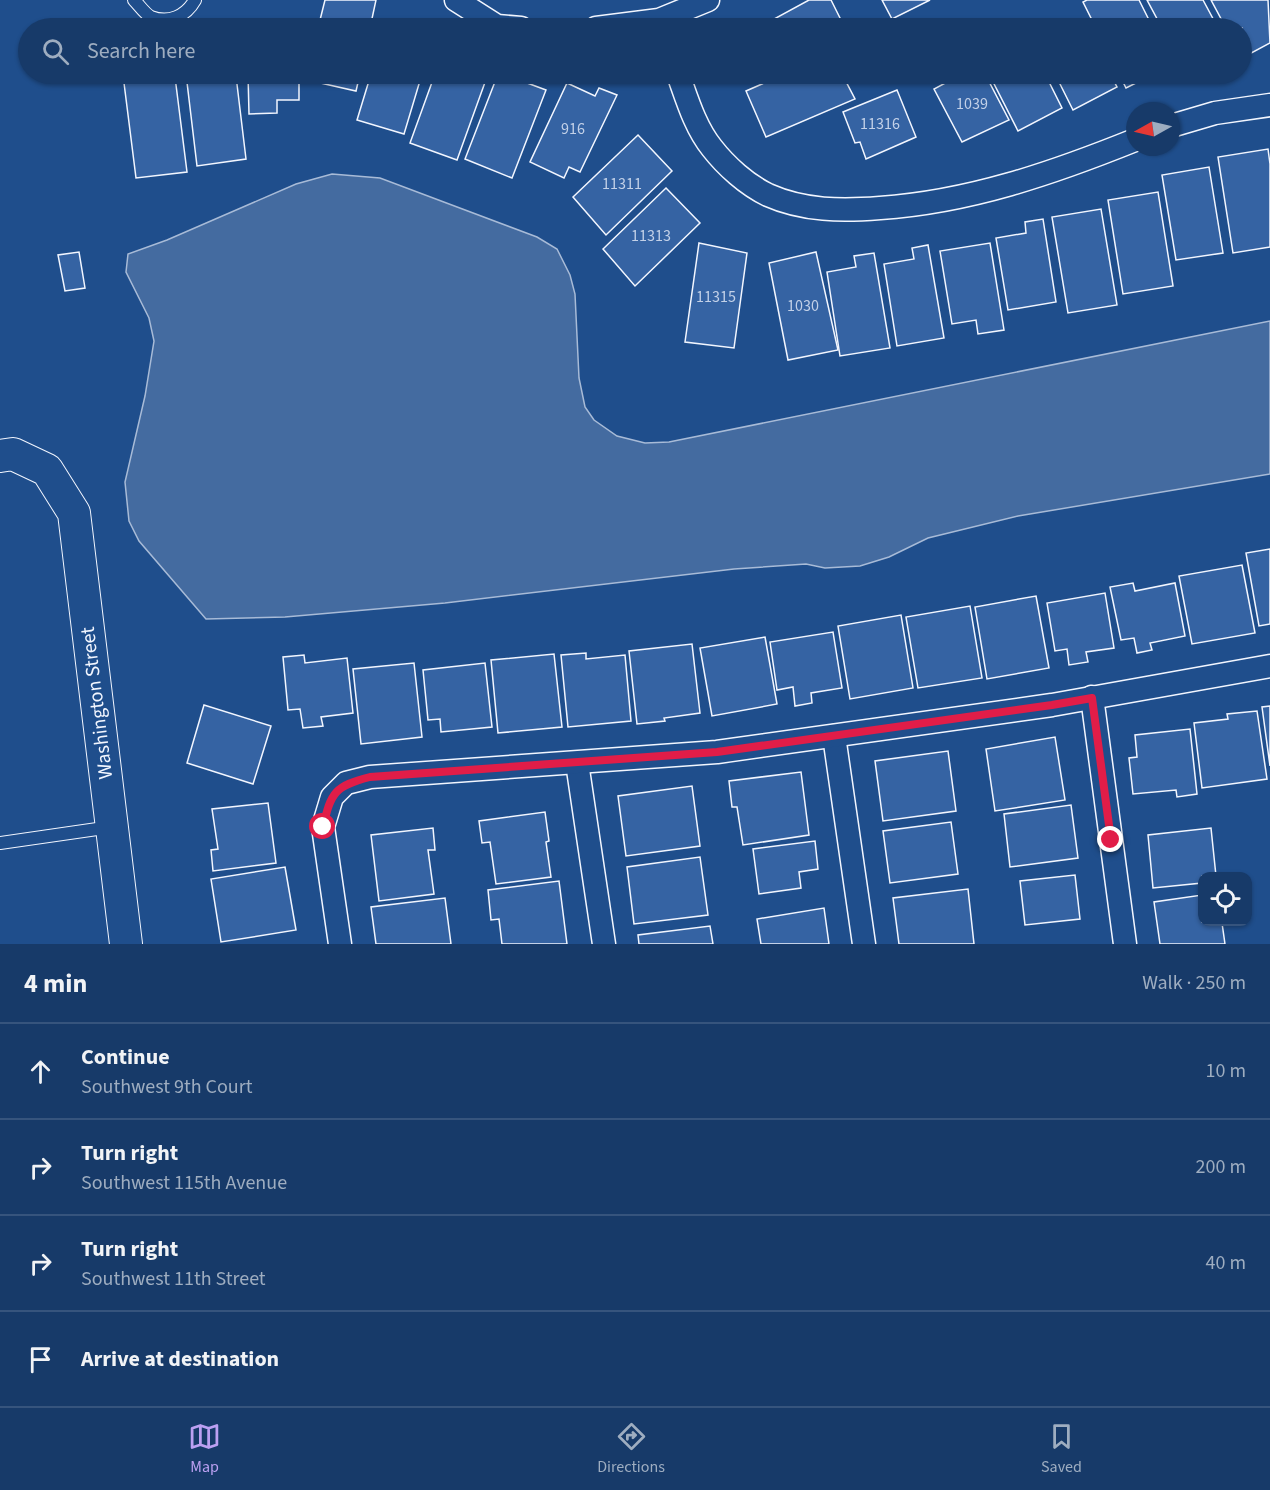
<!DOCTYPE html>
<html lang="en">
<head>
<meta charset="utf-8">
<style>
  body { margin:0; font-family:"Source Sans 3",sans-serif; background:#20416f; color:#f1f3f6 }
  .controls { position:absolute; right:18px; bottom:18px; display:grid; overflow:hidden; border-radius:12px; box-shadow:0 2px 4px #0004 }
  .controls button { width:54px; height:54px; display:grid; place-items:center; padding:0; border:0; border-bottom:2px solid #36547d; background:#173a69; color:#f1f3f6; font:30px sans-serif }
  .compass { position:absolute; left:1126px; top:102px; width:54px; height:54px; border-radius:50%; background:#173a69; box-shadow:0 2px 4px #0004; rotate:262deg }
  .stop { position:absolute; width:18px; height:18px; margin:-14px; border:4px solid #e11d48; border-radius:50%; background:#fff }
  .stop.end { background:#e11d48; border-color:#fff; box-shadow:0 2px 6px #0008 }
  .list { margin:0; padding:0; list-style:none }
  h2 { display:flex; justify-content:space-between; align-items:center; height:78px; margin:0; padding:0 24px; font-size:26px }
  h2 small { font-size:20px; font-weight:400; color:#9eadc0 }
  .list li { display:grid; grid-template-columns:39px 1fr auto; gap:18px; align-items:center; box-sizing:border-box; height:96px; padding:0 24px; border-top:2px solid #36547d }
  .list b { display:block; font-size:22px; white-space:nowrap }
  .list p { margin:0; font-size:20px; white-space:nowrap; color:#9eadc0 }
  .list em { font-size:20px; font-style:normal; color:#9eadc0 }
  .icon { flex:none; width:33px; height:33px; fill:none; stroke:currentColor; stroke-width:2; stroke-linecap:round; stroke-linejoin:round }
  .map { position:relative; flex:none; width:1270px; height:944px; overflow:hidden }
  .search { position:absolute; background:#173a69; box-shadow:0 2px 4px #0004; left:18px; right:18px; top:18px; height:66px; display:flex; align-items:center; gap:15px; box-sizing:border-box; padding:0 21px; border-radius:33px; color:#9eadc0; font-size:22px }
  .sheet { height:462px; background:#173a69 }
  nav { display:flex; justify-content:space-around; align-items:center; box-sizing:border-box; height:84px; border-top:2px solid #36547d; background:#173a69; font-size:16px; color:#9eadc0 }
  nav a { display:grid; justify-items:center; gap:3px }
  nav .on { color:#bca0f2 }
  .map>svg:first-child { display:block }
  .water { fill:#446ba0; stroke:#a8bbd7; stroke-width:1.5 }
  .building { fill:#3563a3; stroke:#f2f6ff; stroke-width:1.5 }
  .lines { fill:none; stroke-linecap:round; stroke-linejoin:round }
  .lane-casing { stroke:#f2f6ff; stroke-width:14 }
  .street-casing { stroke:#f2f6ff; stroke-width:25 }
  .secondary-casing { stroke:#f2f6ff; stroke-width:34 }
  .lane { stroke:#1f4e8c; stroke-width:12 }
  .street { stroke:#1f4e8c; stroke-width:22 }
  .secondary { stroke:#1f4e8c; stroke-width:32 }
  .route { stroke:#e11d48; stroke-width:8 }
  .labels { text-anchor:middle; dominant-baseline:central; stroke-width:4.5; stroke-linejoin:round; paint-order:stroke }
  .number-label { font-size:16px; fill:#c3d1e8 }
  .street-label { font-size:20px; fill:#f2f6ff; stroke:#1f4e8c }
</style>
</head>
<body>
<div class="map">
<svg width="1270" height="944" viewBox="0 0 1270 944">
  <rect width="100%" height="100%" fill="#1f4e8c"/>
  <path class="water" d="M332,174L380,178L537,237L557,249L570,275L575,294L579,378L585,407L594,420L617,436L645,443L669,442L1270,321V474L1018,516L928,538L889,557L860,566L825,568L806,564L734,569L445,603L285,617L206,619L139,541L129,521L125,482L145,396L154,341L149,318L126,272L128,254L167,240L296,184Z"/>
  <g class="building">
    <path d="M325,0H376L370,28H318Z"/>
    <path d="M809,0H831L845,28H778L774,19Z"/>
    <path d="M882,0H930L892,19Z"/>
    <path d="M1087,0H1139L1153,28H1096L1083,2Z"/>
    <path d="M1147,0H1203L1218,28H1162Z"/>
    <path d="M1211,0H1268L1270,43L1242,58V28H1226Z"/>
    <path d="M1082,19L1087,28H1063Z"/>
    <path d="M186,74H204L205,81L236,76L246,159L197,166Z"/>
    <path d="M248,74H299V100H277V113L249,114Z"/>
    <path d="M309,74H360L356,91L307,80Z"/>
    <path d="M371,74H422L404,134L357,120Z"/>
    <path d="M435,74H488L457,160L410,143Z"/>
    <path d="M498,74H503L546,90L512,178L465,159Z"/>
    <path d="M785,74H842L855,99L766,137L746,91Z"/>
    <path d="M962,74H985L1009,120L962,142L934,89Z"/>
    <path d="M989,74H1045L1062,108L1018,131Z"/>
    <path d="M1055,74H1110L1117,87L1073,110Z"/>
    <path d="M1119,74H1154L1126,88Z"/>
    <path d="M175,77L187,172L136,178L124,83Z"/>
    <path d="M567,83L595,96L599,88L617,95L580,172L569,167L564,178L530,162Z"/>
    <path d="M897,90L916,137L866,159L860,142L855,143L843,112Z"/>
    <path d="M638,135L672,171L606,235L573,197Z"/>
    <path d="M1268,149L1270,164V247L1233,253L1218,157Z"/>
    <path d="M1209,167L1223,253L1176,260L1162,175Z"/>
    <path d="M666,188L700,223L635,286L603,249Z"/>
    <path d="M1158,192L1173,286L1123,294L1108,200Z"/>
    <path d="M1101,209L1117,305L1068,313L1052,217Z"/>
    <path d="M1043,219L1056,302L1008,310L996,238L1026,233L1025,222Z"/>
    <path d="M699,243L747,253L734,348L685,342Z"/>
    <path d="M990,243L1004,330L978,334L976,320L952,324L940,251Z"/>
    <path d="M928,245L944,338L897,346L884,264L914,259L912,248Z"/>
    <path d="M79,252L85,288L65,291L58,255Z"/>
    <path d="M816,252L838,350L788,360L769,263Z"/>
    <path d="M874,253L890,348L840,356L827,272L856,267L854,256Z"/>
    <path d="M1270,549V624L1259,626L1246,553Z"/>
    <path d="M1242,565L1255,633L1192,644L1179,576Z"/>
    <path d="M1133,583L1135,591L1175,583L1185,636L1150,643L1152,650L1137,653L1134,638L1121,640L1110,587Z"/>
    <path d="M1105,593L1114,648L1086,652L1088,662L1069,665L1067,649L1055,651L1047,603Z"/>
    <path d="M1036,596L1049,668L987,679L975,607Z"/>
    <path d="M970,606L982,678L918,688L906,617Z"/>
    <path d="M901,615L913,688L850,699L838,626Z"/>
    <path d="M833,632L842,688L811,693L812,703L795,706L793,687L777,690L770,642Z"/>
    <path d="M765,637L777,704L712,716L700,648Z"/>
    <path d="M692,644L700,713L664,718L665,721L637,724L629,651Z"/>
    <path d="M586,653V659L625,655L631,721L568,727L561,655Z"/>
    <path d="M554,654L562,727L498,733L491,660Z"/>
    <path d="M304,655L305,663L347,658L353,713L321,717L323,726L303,728L300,709L288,710L283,657Z"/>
    <path d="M414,663L422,737L361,744L353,669Z"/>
    <path d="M485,663L492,727L441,732L440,719L428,720L423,670Z"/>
    <path d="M204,705L271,726L253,784L187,763Z"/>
    <path d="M1270,706V766L1262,707Z"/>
    <path d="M1257,711L1267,779L1202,788L1194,723L1228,719L1227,714Z"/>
    <path d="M1190,729L1197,794L1177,797L1176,790L1133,794L1129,758L1137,757L1135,735Z"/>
    <path d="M1055,737L1065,800L995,811L986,749Z"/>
    <path d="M948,751L956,811L883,821L875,761Z"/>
    <path d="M801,772L809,835L743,845L737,807H732L729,781Z"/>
    <path d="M692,786L700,846L626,856L618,796Z"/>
    <path d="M268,803L276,863L213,871L211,850L218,849L212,809Z"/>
    <path d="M1071,805L1078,858L1010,867L1004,814Z"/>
    <path d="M545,812L549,841L546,842L551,877L496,884L490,842L482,843L479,821Z"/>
    <path d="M951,822L958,874L890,883L883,831Z"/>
    <path d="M433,828L435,850H428L434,894L379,901L371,835Z"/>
    <path d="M1211,828L1216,876H1202V883L1153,888L1148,835Z"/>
    <path d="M815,841L818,869L799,872L801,888L759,894L753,849Z"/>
    <path d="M700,857L708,915L634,924L627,867Z"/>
    <path d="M285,867L296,930L221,942L211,879Z"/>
    <path d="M1075,875L1080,919L1025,925L1020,881Z"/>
    <path d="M559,881L567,944H502L499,919L491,920L488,890Z"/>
    <path d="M968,889L974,944H899L893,898Z"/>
    <path d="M1202,895V922H1230L1222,923L1225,944H1160L1154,902Z"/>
    <path d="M445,898L451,944H376L371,907Z"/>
    <path d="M824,908L829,944H761L757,919Z"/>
    <path d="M710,926L713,944H639L638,935Z"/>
  </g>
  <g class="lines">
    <defs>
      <g id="lane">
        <path d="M134,0C139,5 145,14 151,17C169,24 186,16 195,0"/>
        <path d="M0,843L111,827"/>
      </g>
      <g id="street">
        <path d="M456,0L497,26L521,28"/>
        <path d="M596,28L659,20L708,0"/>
        <path d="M678,74C687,99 695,127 712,148C726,166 747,185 768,195C804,211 842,211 880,208C969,202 1053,173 1135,140"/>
        <path d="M1171,126L1215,113L1270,105"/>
        <path d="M1092,697L1125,944"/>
        <path d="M834,736L864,944"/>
        <path d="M577,763L604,944"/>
        <path d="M340,944L323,827L332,797L346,783L370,777L717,752L1052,705L1270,666"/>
      </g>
      <path id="secondary" d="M0,456L13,454L47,470L74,513L126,944"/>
    </defs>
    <use href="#lane" class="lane-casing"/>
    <use href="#street" class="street-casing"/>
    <use href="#secondary" class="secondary-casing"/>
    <use href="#lane" class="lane"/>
    <use href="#street" class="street"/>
    <use href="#secondary" class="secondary"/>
  </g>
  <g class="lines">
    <path class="route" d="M323,827C331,792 335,786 370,777L717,752L1052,705L1092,698L1111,840"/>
  </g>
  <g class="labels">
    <g class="number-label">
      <text x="972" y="104">1039</text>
      <text x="880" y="124">11316</text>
      <text x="573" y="129">916</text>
      <text x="622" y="184">11311</text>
      <text x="651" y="236">11313</text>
      <text x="716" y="297">11315</text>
      <text x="803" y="306">1030</text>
    </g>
    <g class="street-label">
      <text transform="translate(97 703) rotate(-97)">Washington Street</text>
    </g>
  </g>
</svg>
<div class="controls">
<button><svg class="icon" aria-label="locate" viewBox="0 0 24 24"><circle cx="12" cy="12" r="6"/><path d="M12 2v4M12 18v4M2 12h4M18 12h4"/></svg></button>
</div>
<svg class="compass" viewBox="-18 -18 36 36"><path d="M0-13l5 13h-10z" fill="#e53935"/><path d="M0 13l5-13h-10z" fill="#9eadc0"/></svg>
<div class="stop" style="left:323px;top:827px"></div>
<div class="stop end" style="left:1111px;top:840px"></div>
<div class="search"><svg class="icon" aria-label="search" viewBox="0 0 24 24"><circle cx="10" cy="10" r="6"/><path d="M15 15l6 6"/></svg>Search here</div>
</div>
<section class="sheet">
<h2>4 min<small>Walk · 250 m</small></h2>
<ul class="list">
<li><svg class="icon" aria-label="ahead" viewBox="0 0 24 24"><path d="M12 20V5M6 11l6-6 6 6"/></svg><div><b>Continue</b><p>Southwest 9th Court</p></div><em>10 m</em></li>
<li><svg class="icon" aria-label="right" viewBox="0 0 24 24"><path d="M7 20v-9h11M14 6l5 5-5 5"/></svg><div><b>Turn right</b><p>Southwest 115th Avenue</p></div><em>200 m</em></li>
<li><svg class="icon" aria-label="right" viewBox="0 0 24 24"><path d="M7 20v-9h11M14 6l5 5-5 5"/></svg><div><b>Turn right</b><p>Southwest 11th Street</p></div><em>40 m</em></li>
<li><svg class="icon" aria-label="arrive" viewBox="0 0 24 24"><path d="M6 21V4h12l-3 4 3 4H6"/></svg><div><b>Arrive at destination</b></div></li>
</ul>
</section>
<nav>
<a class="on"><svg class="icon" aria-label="map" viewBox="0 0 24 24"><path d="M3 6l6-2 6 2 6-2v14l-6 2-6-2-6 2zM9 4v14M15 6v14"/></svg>Map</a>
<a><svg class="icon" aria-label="directions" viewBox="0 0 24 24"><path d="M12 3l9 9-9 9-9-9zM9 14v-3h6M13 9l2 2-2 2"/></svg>Directions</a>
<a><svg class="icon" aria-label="saved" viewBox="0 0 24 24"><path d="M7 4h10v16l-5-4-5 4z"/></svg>Saved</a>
</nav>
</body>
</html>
